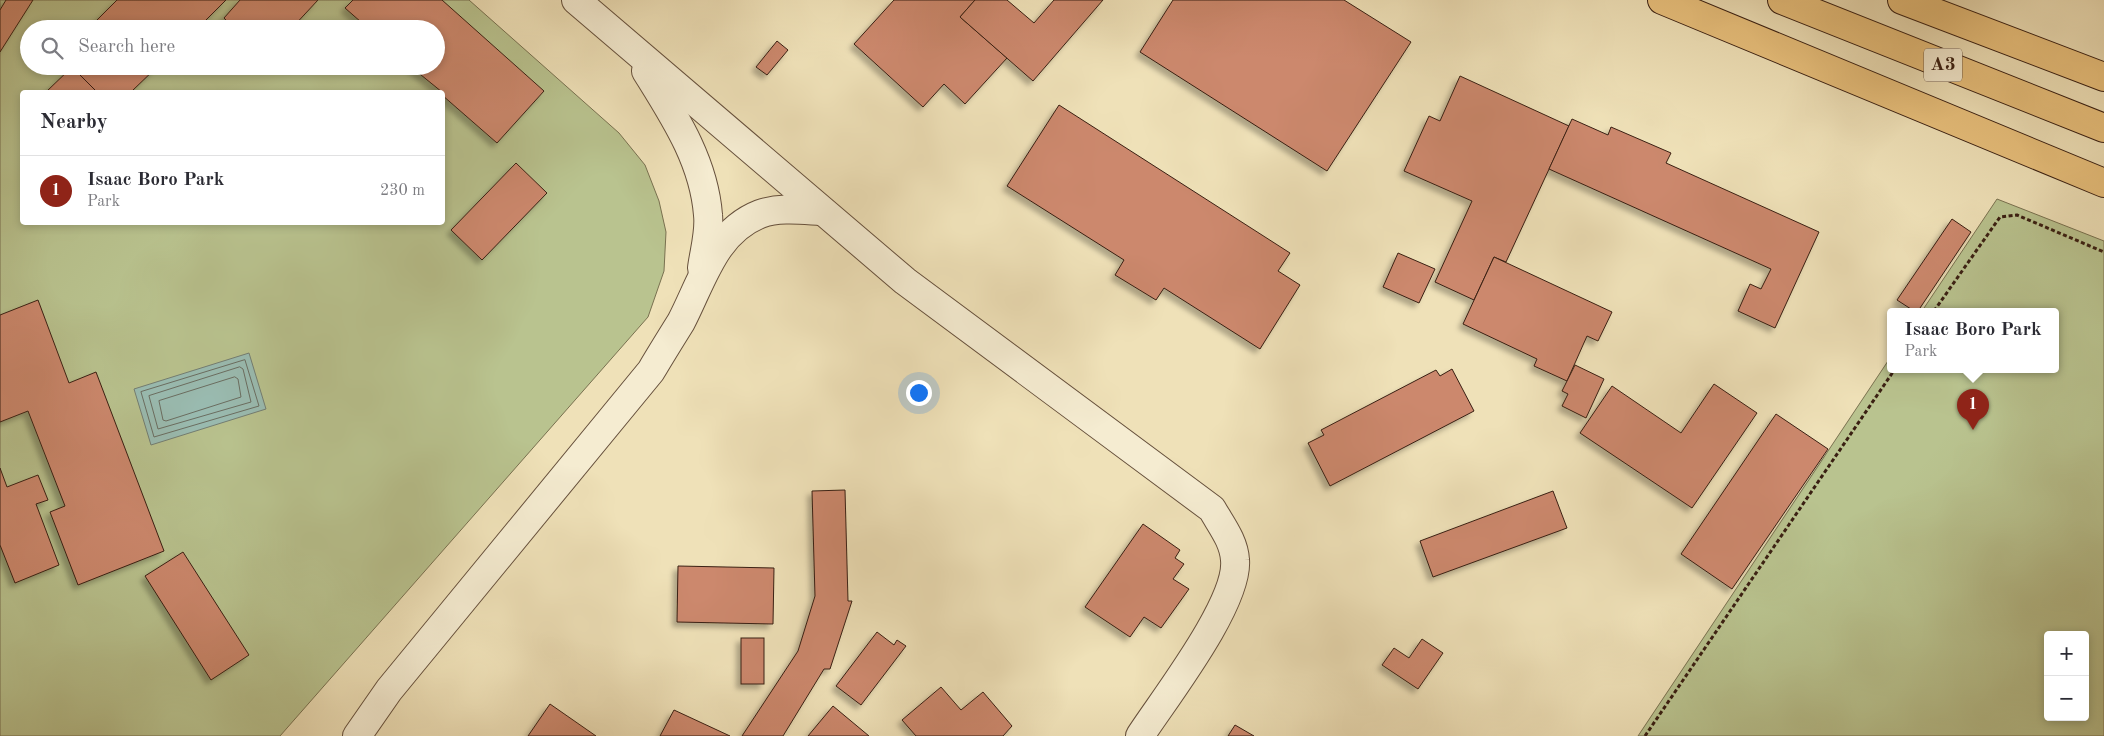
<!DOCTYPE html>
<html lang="en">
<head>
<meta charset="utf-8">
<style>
  body { margin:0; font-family:"Old Standard TT",serif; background:#f7f7f7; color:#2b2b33 }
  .controls { position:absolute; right:15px; bottom:15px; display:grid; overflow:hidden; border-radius:5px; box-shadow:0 2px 8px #0003 }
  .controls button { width:45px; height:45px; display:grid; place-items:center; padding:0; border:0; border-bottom:1px solid #e1e1e2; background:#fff; color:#2b2b33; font:25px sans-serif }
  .you { position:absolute; left:918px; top:392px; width:18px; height:18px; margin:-12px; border:4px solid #fff; border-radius:50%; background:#1a73e8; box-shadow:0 0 0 8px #1a73e833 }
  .badge { display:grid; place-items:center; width:32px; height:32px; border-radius:50%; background:#8f2418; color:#fff; font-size:16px; font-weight:700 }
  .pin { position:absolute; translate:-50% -41px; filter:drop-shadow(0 1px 2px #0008) }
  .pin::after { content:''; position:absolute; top:26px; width:18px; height:15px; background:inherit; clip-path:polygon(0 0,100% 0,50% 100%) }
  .popup { position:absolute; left:1887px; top:308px; width:172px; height:65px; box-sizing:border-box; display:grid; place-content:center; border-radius:5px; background:#fff; filter:drop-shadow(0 1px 4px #0005); font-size:16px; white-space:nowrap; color:#7c7c81 }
  .popup b { font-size:19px; color:#2b2b33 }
  .popup::after { content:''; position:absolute; left:50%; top:100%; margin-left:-10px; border:10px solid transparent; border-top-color:#fff }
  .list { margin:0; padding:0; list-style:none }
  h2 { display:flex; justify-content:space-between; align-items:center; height:65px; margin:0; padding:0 20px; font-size:21px }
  h2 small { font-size:16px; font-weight:400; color:#7c7c81 }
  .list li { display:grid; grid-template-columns:32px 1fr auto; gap:15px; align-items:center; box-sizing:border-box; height:70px; padding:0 20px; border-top:1px solid #e1e1e2 }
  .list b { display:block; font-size:19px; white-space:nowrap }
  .list p { margin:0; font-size:16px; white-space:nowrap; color:#7c7c81 }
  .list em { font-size:16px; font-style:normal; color:#7c7c81 }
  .icon { flex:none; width:28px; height:28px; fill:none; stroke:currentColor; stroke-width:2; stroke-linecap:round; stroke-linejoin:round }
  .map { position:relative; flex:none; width:2104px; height:736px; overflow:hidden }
  .search { position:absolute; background:#fff; box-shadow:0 2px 8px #0003; left:20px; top:20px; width:425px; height:55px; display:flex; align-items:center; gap:12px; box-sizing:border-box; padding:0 18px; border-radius:28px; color:#7c7c81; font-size:19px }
  .panel { position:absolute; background:#fff; box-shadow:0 2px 8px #0003; left:20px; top:90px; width:425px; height:135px; border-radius:5px }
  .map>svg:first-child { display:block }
  .green { fill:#b9c38f; stroke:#797150; fill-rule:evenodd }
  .water { fill:#9abdb3; stroke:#737e73 }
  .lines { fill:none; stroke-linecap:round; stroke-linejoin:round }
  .shore { stroke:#6a6e62; stroke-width:1 }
  .building { fill:#cc886d; stroke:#391f12; filter:url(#shadow) }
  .minor-casing { stroke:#66503c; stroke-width:30 }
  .highway-casing { stroke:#391f12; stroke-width:30 }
  .path { stroke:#391f12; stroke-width:3; stroke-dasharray:4 2.5; stroke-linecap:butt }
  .minor { stroke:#f5ecd1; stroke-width:28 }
  .highway { stroke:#e8c07c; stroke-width:28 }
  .labels { text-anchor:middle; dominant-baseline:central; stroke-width:4; stroke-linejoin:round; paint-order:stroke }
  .shield { fill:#f5ecd1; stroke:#715c4b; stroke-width:1 }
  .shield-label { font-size:19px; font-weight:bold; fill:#391f12 }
</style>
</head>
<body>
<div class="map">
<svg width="2104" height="736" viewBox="0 0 2104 736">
  <defs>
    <filter id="shadow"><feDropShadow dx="-4.5" dy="4.5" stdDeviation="2.5" flood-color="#0004"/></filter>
  </defs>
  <rect width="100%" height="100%" fill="#efe1b8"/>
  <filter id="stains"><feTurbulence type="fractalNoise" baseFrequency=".004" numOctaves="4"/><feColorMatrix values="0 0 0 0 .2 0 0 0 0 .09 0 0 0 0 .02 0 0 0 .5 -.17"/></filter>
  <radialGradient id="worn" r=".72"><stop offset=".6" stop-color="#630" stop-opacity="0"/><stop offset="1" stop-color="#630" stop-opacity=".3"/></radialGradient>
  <g class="green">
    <path d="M0,0H469L619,133L645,165L659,201L666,232L664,271L648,317L280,736H0ZM29,29H436V66H29ZM22,92H442V222H22Z"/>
    <path d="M1997,199L2104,241V736H1638L1890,358V369H2056V311H1922ZM2048,635H2085V717H2048Z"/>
  </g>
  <path class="water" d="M249,353L266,409L151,445L134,389Z"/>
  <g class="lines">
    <g class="shore">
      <path d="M245,360L259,406L154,437L141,392Z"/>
      <path d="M240,367L243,369L251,402L158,429L149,396Z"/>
      <path d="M235,377L238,379L241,397L166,421L163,420L159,401Z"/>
    </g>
  </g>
  <g class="building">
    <path d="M6,0H33L0,52V10Z"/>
    <path d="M117,0H226L197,29H88Z"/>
    <path d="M240,0H318L291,29H235L224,18Z"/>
    <path d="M353,0H442L544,91L497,143L442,95V92L410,66H436V29H369L345,8Z"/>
    <path d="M894,0H975L960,17L1007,58L965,104L944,84L923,107L854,44Z"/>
    <path d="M975,0H1007L1034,23L1054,0H1103L1033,81L960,17Z"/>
    <path d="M1173,0H1344L1411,42L1327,171L1140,52Z"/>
    <path d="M777,41L788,50L767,75L756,67Z"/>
    <path d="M71,66H158L131,92H97Z"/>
    <path d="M72,67L97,92H46Z"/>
    <path d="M1460,76L1569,126L1506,262L1494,257L1474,300L1435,282L1472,201L1404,171L1429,116L1440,121Z"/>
    <path d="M1059,105L1290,253L1278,271L1300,285L1260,349L1164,288L1156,300L1115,275L1124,260L1007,186Z"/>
    <path d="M1572,119L1608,135L1611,127L1671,153L1666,163L1819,232L1775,328L1738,311L1750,284L1761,289L1771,269L1549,169Z"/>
    <path d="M516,163L547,193L482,260L451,230Z"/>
    <path d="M1952,219L1971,232L1918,311H1914L1897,300Z"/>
    <path d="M1398,253L1435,269L1419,303L1383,287Z"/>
    <path d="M1494,257L1612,312L1598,341L1587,336L1567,381L1534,366L1537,359L1463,324Z"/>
    <path d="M38,300L69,383L96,372L164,551L78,585L50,512L65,506L28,411L0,422V315Z"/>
    <path d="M1575,365L1604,379L1586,418L1562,406L1568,394L1562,391Z"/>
    <path d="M1452,369L1474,411L1330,486L1308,443L1324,435L1321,430L1436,370L1440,376Z"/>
    <path d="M1714,384L1757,413L1692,508L1580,433L1612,386L1681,433Z"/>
    <path d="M1776,414L1828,449L1732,589L1681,554Z"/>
    <path d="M0,468L7,487L38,475L48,500L36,504L59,565L15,583L0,545Z"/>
    <path d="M845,490L848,601H852L830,669H824L783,736H742L798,651L815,596L812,491Z"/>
    <path d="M1553,491L1567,528L1433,577L1420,541Z"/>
    <path d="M1143,524L1180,550L1175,558L1184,564L1173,579L1189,589L1161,628L1144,617L1130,637L1085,607Z"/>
    <path d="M183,552L249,655L211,680L145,576Z"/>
    <path d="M678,566L774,568L773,624L677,622Z"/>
    <path d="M877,632L894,645L897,640L906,646L861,705L836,686Z"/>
    <rect x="741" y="638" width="23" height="46"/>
    <path d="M1422,639L1443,653L1418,689L1382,665L1394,648L1409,658Z"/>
    <path d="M941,687L961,710L983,692L1012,726L1003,736H916L902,720Z"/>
    <path d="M550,704L596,736H528Z"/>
    <path d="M833,706L869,736H808Z"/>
    <path d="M674,710L730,736H660Z"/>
    <path d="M1235,725L1254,736H1228Z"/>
  </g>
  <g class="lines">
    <defs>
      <g id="minor">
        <path d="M576,0L905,281L1212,509C1221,525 1234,541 1235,560C1239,603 1164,699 1140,736"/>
        <path d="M646,71C674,116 704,161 708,215C710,232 704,252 702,268"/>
        <path d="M357,736L389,690L651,371C661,354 671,338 681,322C702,282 714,232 760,214C779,207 802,210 821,211"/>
      </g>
      <g id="highway">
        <path d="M1662,0L2104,183"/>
        <path d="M1782,0L2104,128"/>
        <path d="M1902,0L2104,77"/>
      </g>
    </defs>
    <use href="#minor" class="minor-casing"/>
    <use href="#highway" class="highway-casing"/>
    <g class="path">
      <path d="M1934,311L2000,217L2017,215L2104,252"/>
      <path d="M1645,736L1895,369"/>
    </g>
    <use href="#minor" class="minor"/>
    <use href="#highway" class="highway"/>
  </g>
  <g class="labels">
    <rect class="shield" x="1924" y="48.5" width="38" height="33" rx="4"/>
    <g class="shield-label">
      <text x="1943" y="65">A3</text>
    </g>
  </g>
  <rect width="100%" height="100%" filter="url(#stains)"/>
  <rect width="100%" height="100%" fill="url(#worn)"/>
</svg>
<div class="controls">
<button>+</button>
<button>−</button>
</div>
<div class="you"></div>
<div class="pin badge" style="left:1973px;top:430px">1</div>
<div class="popup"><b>Isaac Boro Park</b>Park</div>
<div class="search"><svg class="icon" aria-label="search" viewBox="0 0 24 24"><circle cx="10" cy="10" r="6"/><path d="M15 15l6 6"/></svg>Search here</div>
<section class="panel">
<h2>Nearby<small></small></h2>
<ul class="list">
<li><span class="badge">1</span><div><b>Isaac Boro Park</b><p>Park</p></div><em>230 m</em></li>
</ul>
</section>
</div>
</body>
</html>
